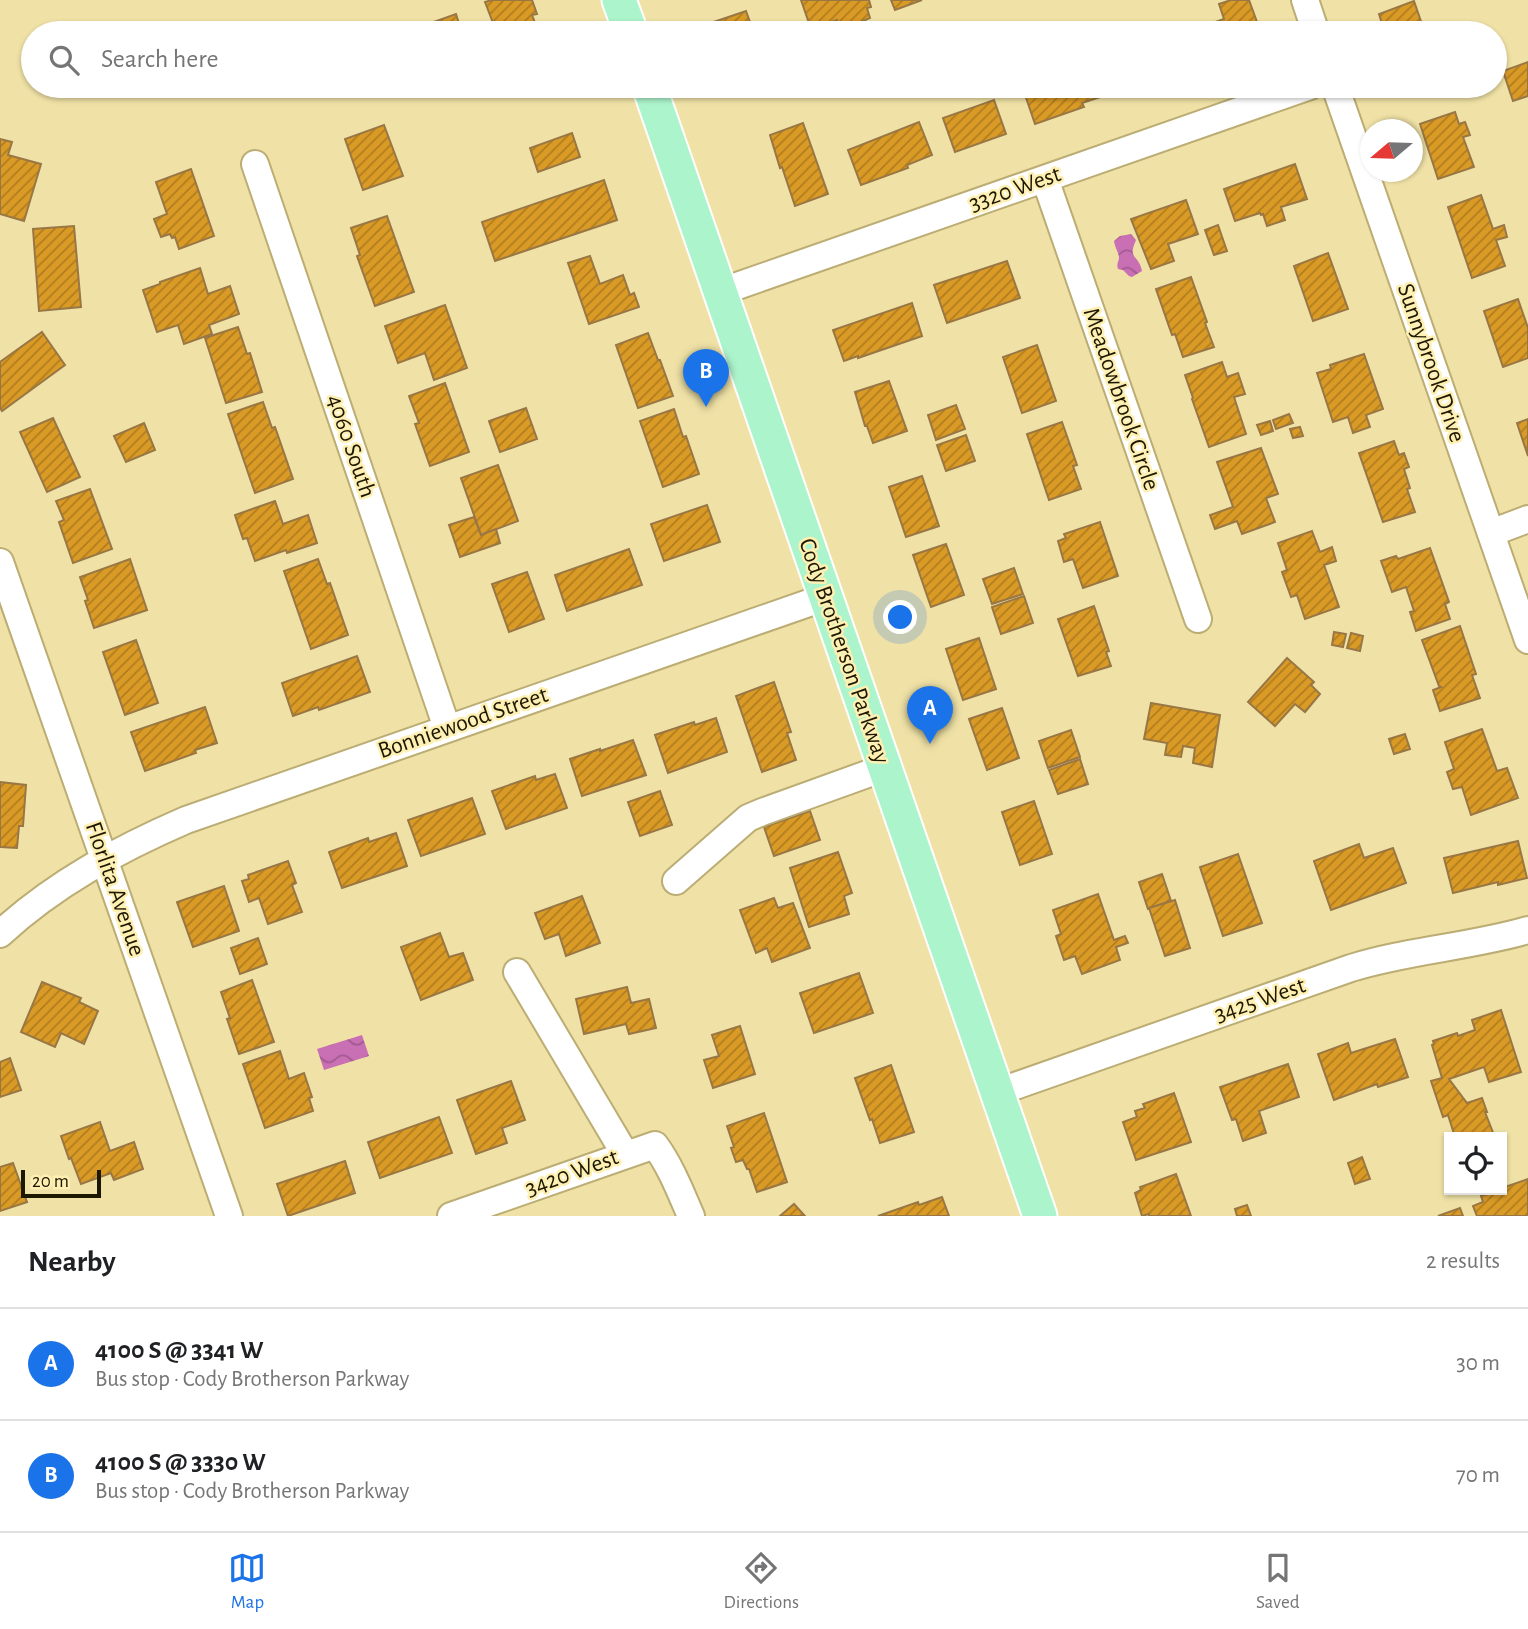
<!DOCTYPE html>
<html lang="en">
<head>
<meta charset="utf-8">
<style>
  body { margin:0; font-family:"Alegreya Sans",sans-serif; background:#f6f6f6; color:#202124 }
  .controls { position:absolute; right:21px; bottom:21px; display:grid; overflow:hidden; border-radius:0px; box-shadow:0 2px 5px #0004 }
  .controls button { width:63px; height:63px; display:grid; place-items:center; padding:0; border:0; border-bottom:2px solid #e0e0e0; background:#fff; color:#202124; font:35px sans-serif }
  .compass { position:absolute; left:1360px; top:119px; width:63px; height:63px; border-radius:50%; background:#fff; box-shadow:0 2px 5px #0004; rotate:251deg }
  .scale { position:absolute; left:21px; bottom:18px; width:80px; box-sizing:border-box; padding-left:7px; border:4px solid #1c1701; border-top:0; font-size:19px; line-height:24px; white-space:nowrap; color:#1c1701; -webkit-text-stroke:5px #feefb2; paint-order:stroke }
  .you { position:absolute; left:901px; top:618px; width:24px; height:24px; margin:-18px; border:5px solid #fff; border-radius:50%; background:#1a73e8; box-shadow:0 0 0 10px #1a73e833 }
  .badge { display:grid; place-items:center; width:46px; height:46px; border-radius:50%; background:#1a73e8; color:#fff; font-size:23px; font-weight:700 }
  .pin { position:absolute; translate:-50% -58px; filter:drop-shadow(0 2px 4px #0008) }
  .pin::after { content:''; position:absolute; top:37px; width:24px; height:21px; background:inherit; clip-path:polygon(0 0,100% 0,50% 100%) }
  .list { margin:0; padding:0; list-style:none }
  h2 { display:flex; justify-content:space-between; align-items:center; height:91px; margin:0; padding:0 28px; font-size:30px }
  h2 small { font-size:23px; font-weight:400; color:#757577 }
  .list li { display:grid; grid-template-columns:46px 1fr auto; gap:21px; align-items:center; box-sizing:border-box; height:112px; padding:0 28px; border-top:2px solid #e0e0e0 }
  .list b { display:block; font-size:26px; white-space:nowrap }
  .list p { margin:0; font-size:23px; white-space:nowrap; color:#757577 }
  .list em { font-size:23px; font-style:normal; color:#757577 }
  .icon { flex:none; width:38px; height:38px; fill:none; stroke:currentColor; stroke-width:2; stroke-linecap:round; stroke-linejoin:round }
  .map { position:relative; flex:none; width:1528px; height:1216px; overflow:hidden }
  .search { position:absolute; background:#fff; box-shadow:0 2px 5px #0004; left:21px; right:21px; top:21px; height:77px; display:flex; align-items:center; gap:18px; box-sizing:border-box; padding:0 24px; border-radius:38px; color:#757577; font-size:26px }
  .sheet { height:315px; background:#fff }
  nav { display:flex; justify-content:space-around; align-items:center; box-sizing:border-box; height:98px; border-top:2px solid #e0e0e0; background:#fff; font-size:19px; color:#757577 }
  nav a { display:grid; justify-items:center; gap:4px }
  nav .on { color:#1a73e8 }
  .map>svg:first-child { display:block }
  .water { fill:url(#water-waves) }
  .building { fill:url(#building-hatch); stroke:#987745; stroke-width:2 }
  .lines { fill:none; stroke-linecap:round; stroke-linejoin:round }
  .minor-casing { stroke:#bbad73; stroke-width:30 }
  .major-casing { stroke:#fff; stroke-width:37 }
  .minor { stroke:#fff; stroke-width:26 }
  .major { stroke:#acf4cb; stroke-width:33 }
  .labels { text-anchor:middle; dominant-baseline:central; stroke-width:5; stroke-linejoin:round; paint-order:stroke }
  .street-label { font-size:24px; fill:#1c1701; stroke:#feefb2 }
</style>
</head>
<body>
<div class="map">
<svg width="1528" height="1216" viewBox="0 0 1528 1216">
  <defs>
    <pattern id="water-waves" width="16" height="10" patternUnits="userSpaceOnUse" patternTransform="scale(1.75)"><rect width="16" height="10" fill="#c96fb4"/><path d="M0 5q4-4 8 0t8 0" fill="none" stroke="#a25a90"/></pattern>
    <pattern id="building-hatch" width="6" height="6" patternUnits="userSpaceOnUse" patternTransform="scale(1.75)"><rect width="6" height="6" fill="#da9a26"/><path d="M-1 1l2-2M0 6l6-6M5 7l2-2" fill="none" stroke="#b07d1e"/></pattern>
  </defs>
  <rect width="100%" height="100%" fill="#f0e2a6"/>
  <g class="water">
    <path d="M1131,234L1136,240C1127,260 1139,254 1142,271L1132,277L1129,276L1123,270L1118,269C1116,263 1119,262 1119,257C1118,251 1115,248 1114,241L1120,236Z"/>
    <path d="M362,1035L369,1056L324,1070L317,1049Z"/>
  </g>
  <g class="building">
    <path d="M492,0H532L537,14L532,15L539,33H499L497,27L495,28L485,2Z"/>
    <path d="M801,0H869L871,7L867,8L870,18L840,31L837,20L811,29Z"/>
    <path d="M891,0H922L895,10Z"/>
    <path d="M1231,0H1249L1261,33H1200L1198,28L1224,19L1219,4Z"/>
    <path d="M1414,1L1425,33H1385L1379,14Z"/>
    <path d="M746,11L754,33H711L708,24Z"/>
    <path d="M456,14L462,33H428L425,25Z"/>
    <path d="M1528,62V96L1513,101L1503,71Z"/>
    <path d="M1034,86H1103L1106,95L1082,103L1084,107L1035,124L1023,89Z"/>
    <path d="M994,100L1006,134L955,152L943,118Z"/>
    <path d="M1455,112L1459,124L1465,122L1470,135L1463,137L1474,167L1438,179L1420,124Z"/>
    <path d="M919,122L932,155L907,165L908,168L861,185L848,150Z"/>
    <path d="M803,123L828,194L795,206L782,167L780,168L770,135Z"/>
    <path d="M384,125L403,176L363,190L345,139Z"/>
    <path d="M572,133L580,157L538,172L530,148Z"/>
    <path d="M0,139L12,142L8,155L41,164L24,221L0,214Z"/>
    <path d="M1295,164L1307,199L1281,207L1285,220L1267,226L1263,214L1261,215L1260,213L1235,221L1224,189Z"/>
    <path d="M191,169L214,236L179,249L175,237L172,238L170,234L161,237L154,219L167,214L156,182Z"/>
    <path d="M604,180L617,220L495,261L482,222Z"/>
    <path d="M1481,195L1493,229L1504,225L1507,237L1496,240L1505,266L1472,278L1448,207Z"/>
    <path d="M1186,200L1198,234L1168,244L1174,261L1151,269L1131,219Z"/>
    <path d="M387,216L414,292L375,306L357,256L360,255L351,228Z"/>
    <path d="M1218,225L1227,251L1214,255L1205,230Z"/>
    <path d="M74,226L81,307L39,311L33,229Z"/>
    <path d="M1328,253L1348,309L1313,321L1294,266Z"/>
    <path d="M590,256L600,284L623,275L630,295L634,293L639,307L589,324L568,263Z"/>
    <path d="M1007,261L1020,298L947,323L934,285Z"/>
    <path d="M200,268L208,294L230,286L239,314L209,325L212,334L184,344L178,325L157,332L143,290L160,284V282Z"/>
    <path d="M1191,277L1207,322L1205,323L1214,347L1183,357L1175,334L1172,335L1156,289Z"/>
    <path d="M1518,299L1528,328V358L1503,367L1484,311Z"/>
    <path d="M912,303L922,336L858,358V356L844,361L833,330Z"/>
    <path d="M445,305L467,368L434,380L425,353L398,363L385,326Z"/>
    <path d="M238,327L247,354L250,353L262,392L226,403L205,338Z"/>
    <path d="M42,332L65,365L2,411L0,408V362Z"/>
    <path d="M648,333L658,360H660L673,396L638,408L616,345Z"/>
    <path d="M1037,345L1056,401L1022,413L1003,357Z"/>
    <path d="M1364,354L1383,409L1366,415L1370,427L1353,433L1348,417L1333,422L1317,373L1331,369L1330,365Z"/>
    <path d="M1222,362L1227,377L1238,373L1245,394L1234,397L1246,434L1209,447L1192,399L1193,398L1185,375Z"/>
    <path d="M889,381L907,431L873,443L867,426H865L855,392Z"/>
    <path d="M445,383L469,452L430,466L415,424L419,423L409,396Z"/>
    <path d="M263,402L272,428L275,427L293,479L255,493L228,414Z"/>
    <path d="M956,405L965,429L936,440L928,415Z"/>
    <path d="M526,408L537,439L500,452L489,421Z"/>
    <path d="M674,409L683,437L686,436L699,474L663,487L640,421Z"/>
    <path d="M1289,414L1293,423L1276,429L1273,420Z"/>
    <path d="M53,418L80,477L47,492L20,432Z"/>
    <path d="M1528,419V456L1517,423Z"/>
    <path d="M1270,421L1273,431L1261,435L1257,425Z"/>
    <path d="M1062,422L1077,465L1073,466L1081,489L1049,500L1027,434Z"/>
    <path d="M144,423L155,450L126,462L114,436Z"/>
    <path d="M1300,427L1303,436L1293,438L1290,429Z"/>
    <path d="M966,435L975,461L946,471L937,445Z"/>
    <path d="M1394,441L1399,455L1404,453L1409,467L1404,469L1410,488L1407,489L1415,512L1383,522L1359,453Z"/>
    <path d="M1261,448L1278,494L1266,498L1275,522L1242,534L1237,521L1215,529L1210,515L1233,507L1217,462Z"/>
    <path d="M498,465L518,521L481,535L461,478Z"/>
    <path d="M922,476L939,526L906,537L889,487Z"/>
    <path d="M90,489L112,549L73,563L59,522L64,520L56,501Z"/>
    <path d="M275,501L283,524L308,515L317,543L287,553L286,550L255,561L247,538L243,539L235,515Z"/>
    <path d="M707,505L720,542L664,561L651,524Z"/>
    <path d="M474,517L481,535L496,529L500,543L460,557L449,525Z"/>
    <path d="M1100,522L1118,576L1083,588L1073,559L1064,562L1058,541L1066,538L1064,534Z"/>
    <path d="M1312,531L1320,552L1332,547L1336,561L1324,565L1339,607L1305,619L1297,595L1291,597L1282,572L1287,570L1278,543Z"/>
    <path d="M946,544L964,595L931,607L913,555Z"/>
    <path d="M1430,548L1449,602L1445,604L1450,619L1416,631L1410,612L1414,611L1406,587L1392,592L1381,561L1396,556L1398,559Z"/>
    <path d="M629,549L642,585L567,611L555,575Z"/>
    <path d="M130,559L147,610L94,628L85,601L88,600L80,577Z"/>
    <path d="M318,559L327,584L330,583L348,635L311,649L284,571Z"/>
    <path d="M1014,568L1023,594L992,604L983,579Z"/>
    <path d="M527,572L544,619L509,632L492,584Z"/>
    <path d="M1024,596L1033,623L1001,634L992,607Z"/>
    <path d="M1094,606L1109,651L1106,652L1111,666L1078,676L1058,619Z"/>
    <path d="M1460,626L1476,674L1472,675L1480,698L1440,711L1433,690L1441,687L1439,686L1422,640Z"/>
    <path d="M1334,632L1346,634L1343,647L1332,645Z"/>
    <path d="M1351,633L1363,636L1360,651L1347,648Z"/>
    <path d="M979,638L996,689L963,700L946,649Z"/>
    <path d="M136,640L158,703L125,715L103,652Z"/>
    <path d="M357,656L370,692L319,710L318,707L293,716L282,683Z"/>
    <path d="M1287,658L1314,682L1311,685L1320,694L1305,712L1295,704L1275,726L1248,702Z"/>
    <path d="M774,682L791,732L787,733L796,760L762,772L736,696Z"/>
    <path d="M1151,703L1220,715L1212,767L1193,763L1195,748L1183,746L1181,757L1165,755L1167,743L1144,739Z"/>
    <path d="M205,707L217,743L195,750L196,753L145,771L131,732Z"/>
    <path d="M1002,708L1019,758L987,770L969,719Z"/>
    <path d="M716,718L727,752L668,773L655,735L694,722L695,725Z"/>
    <path d="M1482,729L1497,771L1507,768L1518,798L1471,815L1462,787L1453,789L1447,772L1454,769L1445,742Z"/>
    <path d="M1071,730L1080,757L1048,768L1039,741Z"/>
    <path d="M1405,734L1410,749L1394,754L1389,739Z"/>
    <path d="M633,740L646,775L582,796L570,759L600,749V751Z"/>
    <path d="M1080,759L1088,784L1058,794L1049,770Z"/>
    <path d="M555,774L567,808L506,829L492,791L535,776L536,780Z"/>
    <path d="M0,782L26,785L23,826H19L17,848L0,847Z"/>
    <path d="M660,791L672,825L640,836L628,802Z"/>
    <path d="M472,798L485,834L421,856L408,820Z"/>
    <path d="M1034,801L1052,854L1020,865L1002,812Z"/>
    <path d="M810,811L820,840L774,856L764,827Z"/>
    <path d="M396,833L407,866L342,888L329,852L368,838L369,842Z"/>
    <path d="M1518,841L1527,878L1498,885V882L1453,893L1444,858Z"/>
    <path d="M1359,844L1364,858L1393,848L1406,883L1331,910L1314,861Z"/>
    <path d="M838,852L852,893L844,896L849,914L809,927L790,868Z"/>
    <path d="M1238,854L1262,923L1223,936L1200,867Z"/>
    <path d="M288,861L296,883L292,885L302,912L268,924L259,898L249,902L242,881L249,879L248,875Z"/>
    <path d="M1162,874L1171,901L1148,909L1139,882Z"/>
    <path d="M224,886L239,931L193,947L177,902Z"/>
    <path d="M1098,894L1114,940L1125,936L1128,943L1116,947L1120,960L1082,974L1075,956L1064,960L1056,936L1061,934L1053,910Z"/>
    <path d="M582,896L600,943L566,956L559,934L545,939L535,913Z"/>
    <path d="M774,898L778,908L793,903L810,948L772,962L767,948L756,953L740,910Z"/>
    <path d="M1175,900L1190,948L1165,956L1149,908Z"/>
    <path d="M440,933L449,957L463,953L473,980L421,1000L401,947Z"/>
    <path d="M258,938L267,964L240,974L231,948Z"/>
    <path d="M859,973L873,1013L814,1033L800,993Z"/>
    <path d="M252,980L274,1042L239,1054L227,1019L230,1018L221,992Z"/>
    <path d="M42,982L81,998L79,1002L98,1011L84,1044L61,1033L55,1047L21,1032Z"/>
    <path d="M627,987L631,1003L649,999L656,1028L629,1034L626,1024L584,1034L576,999Z"/>
    <path d="M1501,1010L1521,1072L1489,1082L1484,1067L1449,1079L1467,1103L1482,1098L1487,1112H1485L1494,1135L1487,1137H1455L1448,1115L1443,1117L1431,1081L1442,1078L1432,1045L1434,1044L1433,1041L1457,1033L1458,1036L1475,1030L1472,1020Z"/>
    <path d="M740,1026L755,1074L713,1088L704,1060L719,1056L712,1035Z"/>
    <path d="M1395,1039L1408,1077L1378,1087L1377,1084L1334,1100L1318,1054L1348,1043L1351,1053Z"/>
    <path d="M280,1051L289,1079L304,1073L312,1097L309,1098L313,1111L265,1128L243,1064Z"/>
    <path d="M10,1058L21,1090L0,1097V1062Z"/>
    <path d="M1288,1064L1299,1097L1259,1111L1266,1133L1243,1141L1236,1119L1232,1120L1220,1087Z"/>
    <path d="M891,1065L914,1132L880,1143L872,1119L870,1120L855,1078Z"/>
    <path d="M511,1081L525,1120L502,1128L507,1143L476,1154L457,1100Z"/>
    <path d="M1174,1093L1191,1142L1136,1160L1123,1122L1137,1117L1135,1111L1145,1108L1143,1104Z"/>
    <path d="M764,1113L787,1182L757,1192L749,1169H747L743,1160L736,1162L731,1148L734,1147L727,1126Z"/>
    <path d="M439,1117L452,1153L380,1178L368,1142Z"/>
    <path d="M100,1122L110,1151L134,1142L143,1169L114,1180L111,1173L81,1184L71,1158L69,1159L61,1136Z"/>
    <path d="M1362,1157L1370,1179L1355,1184L1348,1163Z"/>
    <path d="M345,1161L355,1193L288,1216L277,1184Z"/>
    <path d="M13,1163L27,1202L0,1211V1167Z"/>
    <path d="M1176,1174L1191,1216H1149V1214L1142,1216L1135,1193L1141,1190L1140,1187Z"/>
    <path d="M1528,1179V1216H1477L1473,1206L1483,1202L1481,1196L1502,1190V1188Z"/>
    <path d="M942,1197L949,1216H878L918,1202L919,1205Z"/>
    <path d="M794,1204L805,1216H780Z"/>
    <path d="M1247,1205L1251,1216H1237L1235,1209Z"/>
    <path d="M1460,1208L1463,1216H1438Z"/>
  </g>
  <g class="lines">
    <defs>
      <g id="minor">
        <path d="M1305,0L1316,33"/>
        <path d="M1335,86L1528,640"/>
        <path d="M255,164L447,728"/>
        <path d="M1045,179L1198,619"/>
        <path d="M720,292L1310,86"/>
        <path d="M1491,533L1528,519"/>
        <path d="M0,562L229,1216"/>
        <path d="M676,881L748,818L762,812L884,768"/>
        <path d="M0,934C54,884 119,849 186,820L826,597"/>
        <path d="M517,972L625,1154"/>
        <path d="M998,1092L1351,968C1409,950 1470,947 1528,930"/>
        <path d="M451,1216L655,1145C671,1167 680,1191 691,1216"/>
      </g>
      <g id="major">
        <path d="M619,0L631,33"/>
        <path d="M649,86L1040,1216"/>
      </g>
    </defs>
    <use href="#minor" class="minor-casing"/>
    <use href="#major" class="major-casing"/>
    <use href="#minor" class="minor"/>
    <use href="#major" class="major"/>
  </g>
  <g class="labels">
    <g class="street-label">
      <text transform="translate(1015 189) rotate(-19)">3320 West</text>
      <text transform="translate(1431 363) rotate(71)">Sunnybrook Drive</text>
      <text transform="translate(1121 399) rotate(71)">Meadowbrook Circle</text>
      <text transform="translate(351 446) rotate(71)">4060 South</text>
      <text transform="translate(844 651) rotate(71)">Cody Brotherson Parkway</text>
      <text transform="translate(463 723) rotate(-19)">Bonniewood Street</text>
      <text transform="translate(115 889) rotate(71)">Florlita Avenue</text>
      <text transform="translate(1260 1000) rotate(-19)">3425 West</text>
      <text transform="translate(572 1173) rotate(-20)">3420 West</text>
    </g>
  </g>
</svg>
<div class="controls">
<button><svg class="icon" aria-label="locate" viewBox="0 0 24 24"><circle cx="12" cy="12" r="6"/><path d="M12 2v4M12 18v4M2 12h4M18 12h4"/></svg></button>
</div>
<svg class="compass" viewBox="-18 -18 36 36"><path d="M0-13l5 13h-10z" fill="#e53935"/><path d="M0 13l5-13h-10z" fill="#757577"/></svg>
<div class="scale">20 m</div>
<div class="you"></div>
<div class="pin badge" style="left:930px;top:744px">A</div>
<div class="pin badge" style="left:706px;top:407px">B</div>
<div class="search"><svg class="icon" aria-label="search" viewBox="0 0 24 24"><circle cx="10" cy="10" r="6"/><path d="M15 15l6 6"/></svg>Search here</div>
</div>
<section class="sheet">
<h2>Nearby<small>2 results</small></h2>
<ul class="list">
<li><span class="badge">A</span><div><b>4100 S @ 3341 W</b><p>Bus stop · Cody Brotherson Parkway</p></div><em>30 m</em></li>
<li><span class="badge">B</span><div><b>4100 S @ 3330 W</b><p>Bus stop · Cody Brotherson Parkway</p></div><em>70 m</em></li>
</ul>
</section>
<nav>
<a class="on"><svg class="icon" aria-label="map" viewBox="0 0 24 24"><path d="M3 6l6-2 6 2 6-2v14l-6 2-6-2-6 2zM9 4v14M15 6v14"/></svg>Map</a>
<a><svg class="icon" aria-label="directions" viewBox="0 0 24 24"><path d="M12 3l9 9-9 9-9-9zM9 14v-3h6M13 9l2 2-2 2"/></svg>Directions</a>
<a><svg class="icon" aria-label="saved" viewBox="0 0 24 24"><path d="M7 4h10v16l-5-4-5 4z"/></svg>Saved</a>
</nav>
</body>
</html>
